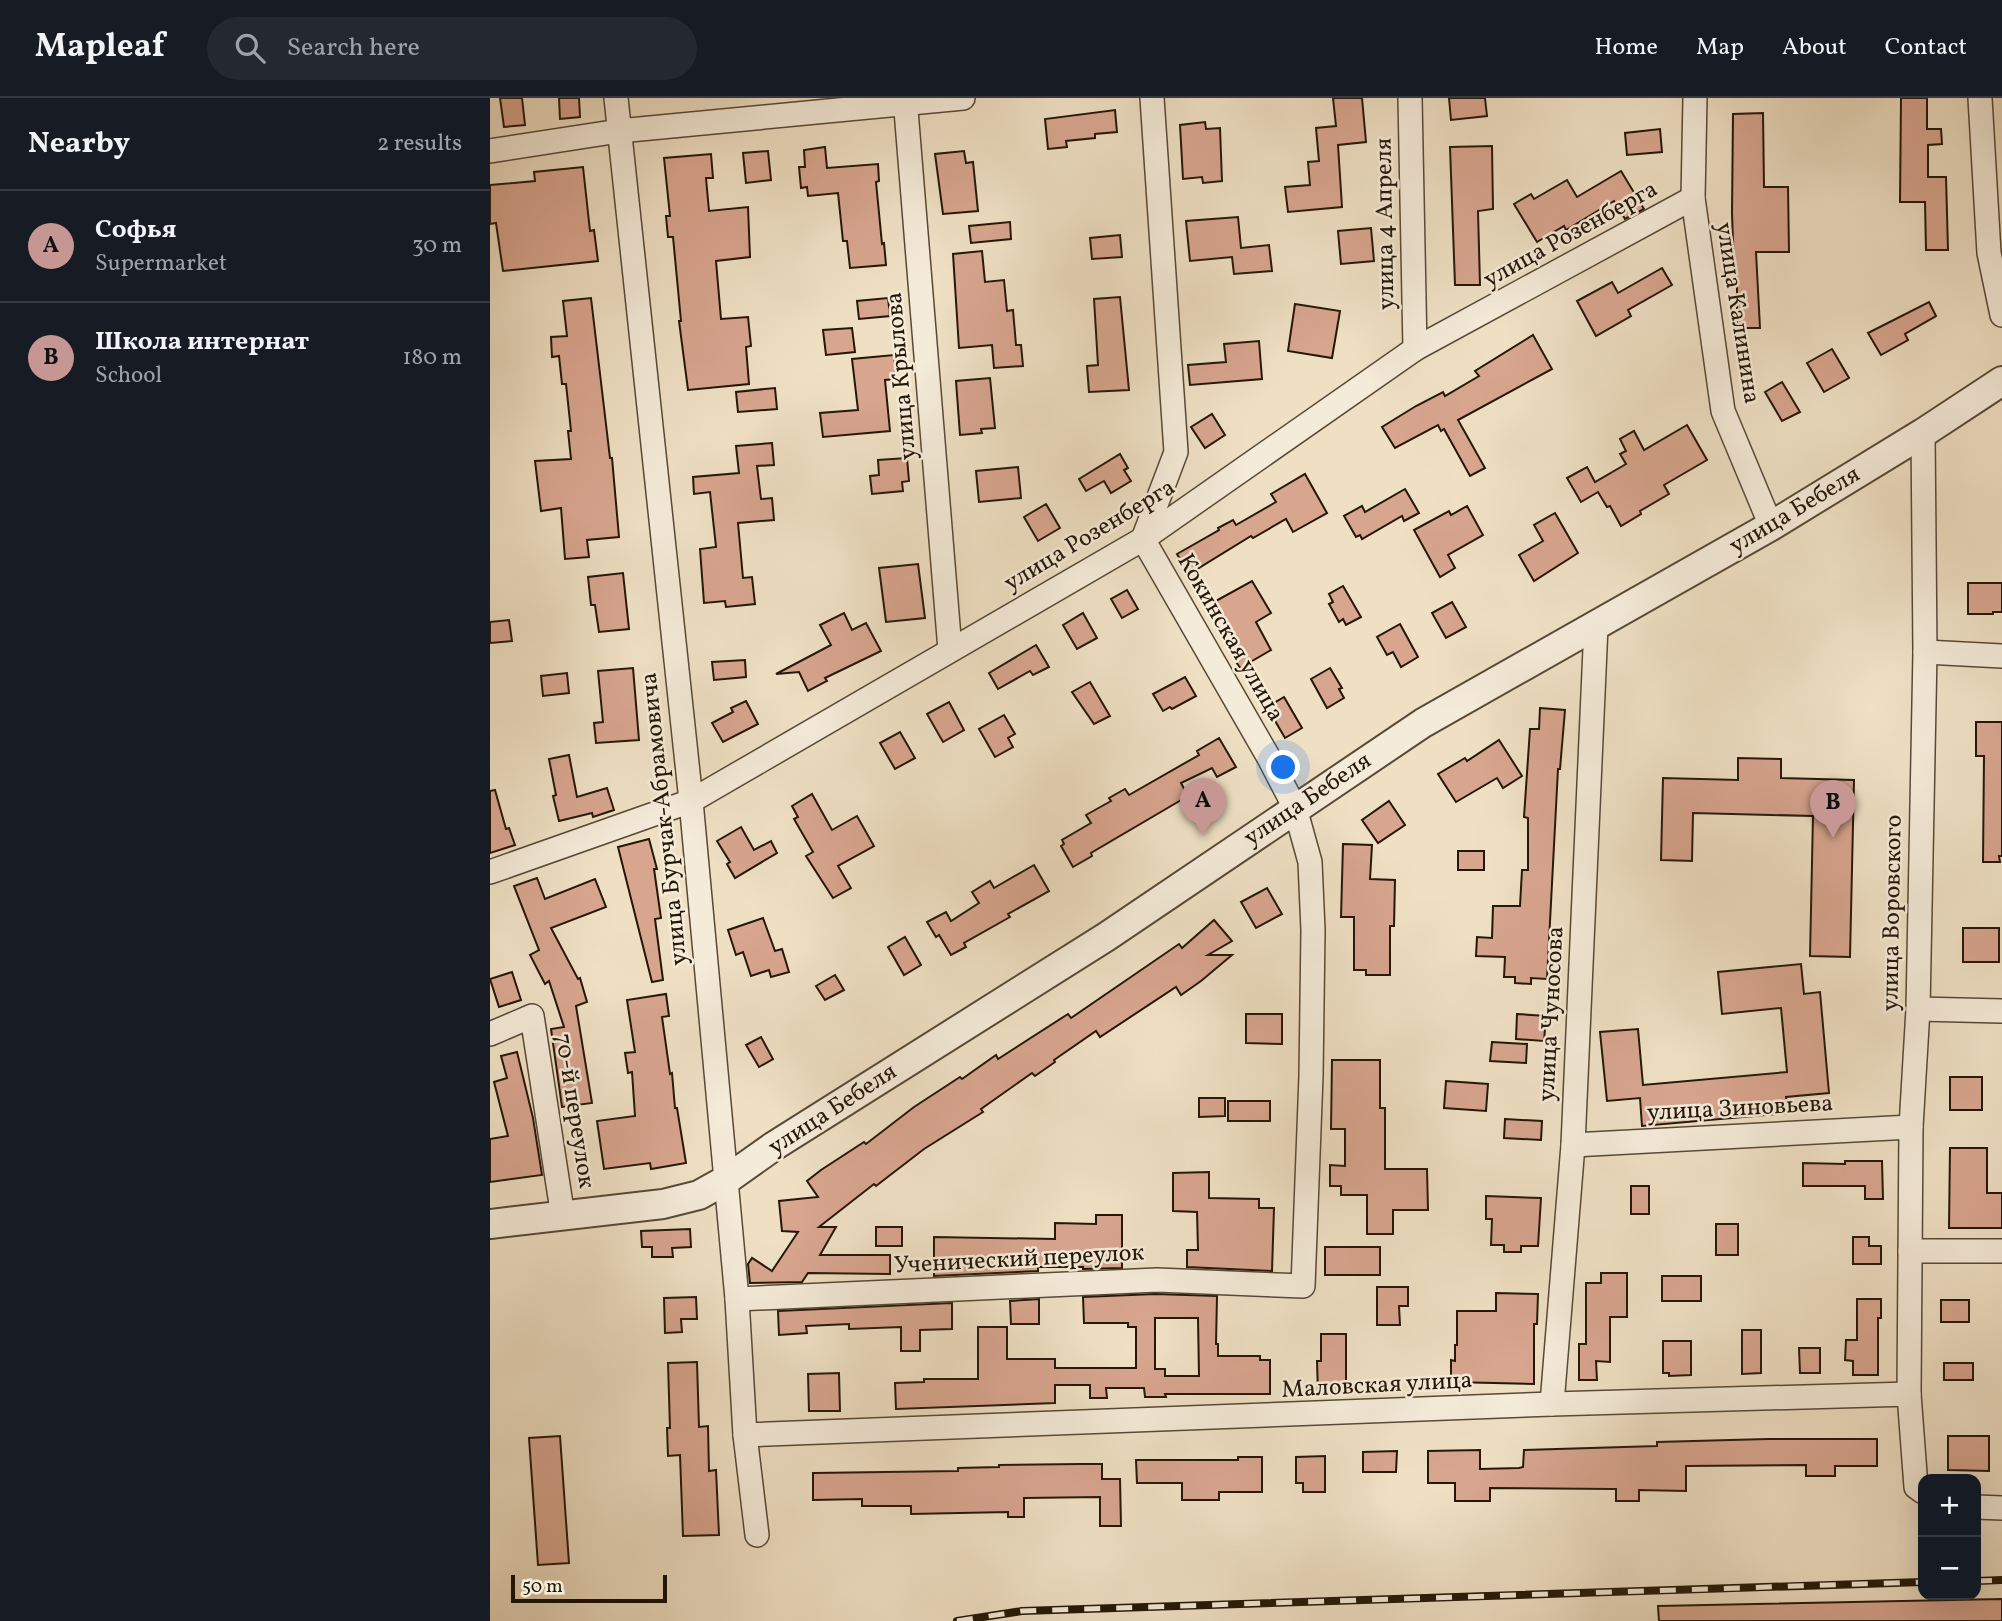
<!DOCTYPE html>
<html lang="en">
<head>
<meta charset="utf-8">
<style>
  body { margin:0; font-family:Vollkorn,serif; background:#242831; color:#f1f3f6 }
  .controls { position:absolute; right:21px; bottom:21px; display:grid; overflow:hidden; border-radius:14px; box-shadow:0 7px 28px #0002 }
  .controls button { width:63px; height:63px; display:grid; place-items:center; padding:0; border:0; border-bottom:2px solid #363941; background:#171b24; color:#f1f3f6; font:35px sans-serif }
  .scale { position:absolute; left:21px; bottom:18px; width:156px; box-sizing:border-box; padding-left:7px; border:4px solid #241707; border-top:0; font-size:19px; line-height:24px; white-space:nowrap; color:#241707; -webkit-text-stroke:5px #f5ebd9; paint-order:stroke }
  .you { position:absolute; left:794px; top:670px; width:24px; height:24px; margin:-18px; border:5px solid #fff; border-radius:50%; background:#1a73e8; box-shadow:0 0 0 10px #1a73e833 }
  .badge { display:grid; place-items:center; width:46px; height:46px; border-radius:50%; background:#c59692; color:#111; font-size:23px; font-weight:700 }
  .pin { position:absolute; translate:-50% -58px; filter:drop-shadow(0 2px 4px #0008) }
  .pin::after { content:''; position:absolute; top:37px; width:24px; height:21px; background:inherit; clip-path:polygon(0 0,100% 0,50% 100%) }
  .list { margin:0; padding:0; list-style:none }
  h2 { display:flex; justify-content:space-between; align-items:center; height:91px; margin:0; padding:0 28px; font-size:30px }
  h2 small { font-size:23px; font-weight:400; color:#9ea1a6 }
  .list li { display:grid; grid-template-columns:46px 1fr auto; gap:21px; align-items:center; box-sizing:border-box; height:112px; padding:0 28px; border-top:2px solid #363941 }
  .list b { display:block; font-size:26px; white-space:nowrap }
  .list p { margin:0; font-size:23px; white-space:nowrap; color:#9ea1a6 }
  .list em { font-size:23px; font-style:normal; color:#9ea1a6 }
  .icon { flex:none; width:38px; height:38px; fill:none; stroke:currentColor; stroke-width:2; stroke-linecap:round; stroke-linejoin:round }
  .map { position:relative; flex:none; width:1512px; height:1523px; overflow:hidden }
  header { display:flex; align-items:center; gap:42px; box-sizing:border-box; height:98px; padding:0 35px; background:#171b24; border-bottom:2px solid #363941 }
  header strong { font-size:33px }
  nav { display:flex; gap:38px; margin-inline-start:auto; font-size:24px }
  .search { width:490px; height:63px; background:#242831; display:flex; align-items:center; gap:18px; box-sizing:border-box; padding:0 24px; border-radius:38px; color:#9ea1a6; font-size:26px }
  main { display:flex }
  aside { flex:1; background:#171b24 }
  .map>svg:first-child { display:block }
  .building { fill:#d8a58f; stroke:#241707; stroke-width:2; fill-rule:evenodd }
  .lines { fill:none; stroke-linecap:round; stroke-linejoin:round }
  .minor-casing { stroke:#574936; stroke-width:26 }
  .tertiary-casing { stroke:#574936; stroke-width:32 }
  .minor { stroke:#f5ebd9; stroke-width:23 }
  .tertiary { stroke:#f5ebd9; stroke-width:28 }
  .rail-casing { stroke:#241707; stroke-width:8 }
  .rail { stroke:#f5ebd9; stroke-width:5; stroke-dasharray:16; stroke-linecap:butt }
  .labels { text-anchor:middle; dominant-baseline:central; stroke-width:5; stroke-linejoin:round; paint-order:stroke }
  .street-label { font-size:24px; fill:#241707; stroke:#f5ebd9 }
</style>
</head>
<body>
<header>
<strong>Mapleaf</strong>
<div class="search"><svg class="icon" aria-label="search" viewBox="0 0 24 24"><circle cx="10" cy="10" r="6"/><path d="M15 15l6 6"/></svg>Search here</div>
<nav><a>Home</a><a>Map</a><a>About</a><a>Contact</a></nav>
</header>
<main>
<aside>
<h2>Nearby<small>2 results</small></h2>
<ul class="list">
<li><span class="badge">A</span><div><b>Софья</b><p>Supermarket</p></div><em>30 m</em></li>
<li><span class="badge">B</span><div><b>Школа интернат</b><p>School</p></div><em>180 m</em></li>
</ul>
</aside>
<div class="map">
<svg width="1512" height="1523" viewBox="0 0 1512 1523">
  <rect width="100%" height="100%" fill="#efe0c4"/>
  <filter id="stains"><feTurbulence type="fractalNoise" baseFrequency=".00286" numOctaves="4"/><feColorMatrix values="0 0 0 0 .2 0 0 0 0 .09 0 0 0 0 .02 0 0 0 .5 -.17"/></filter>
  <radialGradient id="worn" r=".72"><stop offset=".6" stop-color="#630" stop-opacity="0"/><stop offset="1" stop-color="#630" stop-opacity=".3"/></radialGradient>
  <g class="building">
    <path d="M10,0H32L35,27L14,29Z"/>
    <path d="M69,0H89L90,19L70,21Z"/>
    <path d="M843,0H872L876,44L848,47L852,109L798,114L795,89L820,87L818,64L829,63L826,30L846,28Z"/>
    <path d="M959,0H995L997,18L961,22Z"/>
    <path d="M1411,0H1437V31H1451L1452,46L1438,47V79H1456L1458,152H1436L1435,104H1410Z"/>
    <path d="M625,12L627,34L605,36V40L576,43L577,49L558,51L555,21Z"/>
    <path d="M1273,15L1274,89H1298L1299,154H1266L1270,230H1247V174H1244L1242,115L1243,16Z"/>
    <path d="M715,24L716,31L730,30L732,83L713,85L712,79L693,81L690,27Z"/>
    <path d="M1170,31L1172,54L1137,57L1135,35Z"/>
    <path d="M1002,48L1003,111L988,113L990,187H965L960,49Z"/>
    <path d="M335,49L337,70L388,66L389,83L386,84L392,146L394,145L396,167L360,170L357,143H353L348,95L318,98L317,89L311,90L309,69H315L314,52Z"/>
    <path d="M278,53L281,82L256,85L253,55Z"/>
    <path d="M474,53L476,65L483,64L488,113L453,116L445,56Z"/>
    <path d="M221,56L223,80H216L219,113L258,109L260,159L226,163L231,221L258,219L261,248L256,249L259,286L198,292L189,223H191L183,139H178L176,118H180L174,60Z"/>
    <path d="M93,69L100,133L104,132L108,163L13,173L6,125L0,126V87L45,83L44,74Z"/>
    <path d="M1131,73L1154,111L1135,121L1124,103L1076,132L1074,128L1047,144L1024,106L1041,96L1044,101L1077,82L1087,99Z"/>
    <path d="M748,119L751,150L779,147L782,173L744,176L742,159L700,163L696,123Z"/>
    <path d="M520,124L521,141L481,145L479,128Z"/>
    <path d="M881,130L884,163L851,166L848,133Z"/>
    <path d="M630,137L632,159L602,161L600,140Z"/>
    <path d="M492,153L495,184L514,182L517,213L523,212L526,247H531L533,268L504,270L502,247L469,250L463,156Z"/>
    <path d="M1172,170L1182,187L1138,212L1141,218L1106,238L1087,203L1122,184L1128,195Z"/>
    <path d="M630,199L639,292L599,294L597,268L608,267L604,201Z"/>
    <path d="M101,200L120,360H122L129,439L97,442L99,459L75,461L71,410L51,413L45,363L81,361L78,333H81L76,286H72L69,258L62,259L61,239L77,238L73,203Z"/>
    <path d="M398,200L400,218L369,221L367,203Z"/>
    <path d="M1439,204L1446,218L1415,236L1418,242L1391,257L1378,235Z"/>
    <path d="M805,206L850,213L842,260L798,253Z"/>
    <path d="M362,230L365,254L336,257L333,232Z"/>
    <path d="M1043,237L1062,271L968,322L995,370L980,378L954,331L951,333L948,327L905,350L892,329L926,308L953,294L955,298L989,278L985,273Z"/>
    <path d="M769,243L772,281L700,287L698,267L736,264L734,246Z"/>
    <path d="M1342,251L1359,280L1334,294L1317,265Z"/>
    <path d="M404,257L406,281L395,282L400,333L333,339L330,315L368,312L362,261Z"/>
    <path d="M500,280L505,330L491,331L492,335L470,337L466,283Z"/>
    <path d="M1292,284L1310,314L1292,323L1275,294Z"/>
    <path d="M285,290L287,311L248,314L246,294Z"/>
    <path d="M722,316L735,337L715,350L701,329Z"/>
    <path d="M1197,327L1217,362L1174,387L1179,396L1150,413L1151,416L1131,428L1120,408L1117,409L1108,394L1091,404L1077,380L1097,369L1105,384L1136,366L1130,356L1136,353L1130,341L1144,333L1154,352Z"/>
    <path d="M282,345L284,367L267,368L271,401L282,400L284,422L248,425L253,480L262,479L265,506L236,509L235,503L214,505L210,451L226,449L220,394L204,396L203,379L249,375L246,348Z"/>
    <path d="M630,356L638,370L634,372L641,383L621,395L614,383L596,393L589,381Z"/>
    <path d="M417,360L419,383L412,384L413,393L382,396L380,378L389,377L388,362Z"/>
    <path d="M528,369L531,400L489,404L486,373Z"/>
    <path d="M815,376L837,415L803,434L796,421L763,440L761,438L699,476L687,456L729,432L728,430L743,422L746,427L786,404L781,396Z"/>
    <path d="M915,391L929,415L914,423L912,418L872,441L870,437L866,439L854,418L872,408L875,414Z"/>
    <path d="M556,406L570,430L548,443L534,419Z"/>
    <path d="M977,408L993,437L958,457L965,470L950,479L924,432L959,413L961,417Z"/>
    <path d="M1065,415L1088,455L1044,483L1029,457L1053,443L1044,427Z"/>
    <path d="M428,466L435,520L396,524L389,470Z"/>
    <path d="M133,475L139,531L109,534L105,507H101L98,479Z"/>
    <path d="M762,483L781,515L766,524L781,552L750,570L741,556L750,551L724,504Z"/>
    <path d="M1478,485H1512V514H1503V516H1478Z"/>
    <path d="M853,488L871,519L856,527L853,521L849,524L839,506L843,504L839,496Z"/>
    <path d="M637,492L648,511L632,520L621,501Z"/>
    <path d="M962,504L976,529L956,540L942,515Z"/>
    <path d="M354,515L362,532L376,525L391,553L335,580L337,583L318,593L309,574L286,576L341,547L330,527Z"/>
    <path d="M593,515L607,540L587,551L573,527Z"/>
    <path d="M19,522L22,543L0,545V524Z"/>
    <path d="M910,526L928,559L911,569L903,554L897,557L887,539Z"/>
    <path d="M546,547L559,569L543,577L540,573L508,591L499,575Z"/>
    <path d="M255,562L256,579L224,582L222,564Z"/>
    <path d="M143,570L149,642L106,645L104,625L113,624L108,573Z"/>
    <path d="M840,570L852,590L849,591L854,600L837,610L821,581Z"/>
    <path d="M77,575L79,595L53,598L51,578Z"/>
    <path d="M695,579L706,598L682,611L680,609L673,613L663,596Z"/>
    <path d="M600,584L620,618L604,626L582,594Z"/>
    <path d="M794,599L812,630L795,640L777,609Z"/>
    <path d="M256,603L268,626L233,644L222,625L243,614L241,610Z"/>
    <path d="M459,604L474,632L453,644L437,616Z"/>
    <path d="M1050,610L1075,612L1070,671H1068L1057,881L1041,880V886L1025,885V879H1014L1015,859L986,858L987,839L1002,840L1003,808H1030L1032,772H1038V720L1034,719L1040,631H1049Z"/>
    <path d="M514,617L525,636L518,640L523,649L505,659L489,631Z"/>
    <path d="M1486,624H1512V758H1509L1510,764H1493L1494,658H1486Z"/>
    <path d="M410,634L425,660L405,671L390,645Z"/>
    <path d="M729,640L746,669L727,679L722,670L691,685L698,698L601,755L602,758L583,769L571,748L574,746L572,742L601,725L596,717L621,703L619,700L635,691L639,697L709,657L707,653Z"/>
    <path d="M1009,642L1032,678L1013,690L1007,680L966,704L948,676L975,660L977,663Z"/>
    <path d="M79,657L87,699L117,690L124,712L103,719L102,715L69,723L63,698L66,697L59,661Z"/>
    <path d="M1248,660L1291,661V680L1364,682L1360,859L1320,858L1323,718L1203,715L1202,763L1171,762L1173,680L1248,682Z"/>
    <path d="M5,692L16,731L19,730L25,747L0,755V693Z"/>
    <path d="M322,696L342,732L367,718L384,748L348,768L361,790L343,800L316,758L323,754L304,721L308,719L302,708Z"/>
    <path d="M899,703L915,727L888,745L872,722Z"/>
    <path d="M251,729L264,752L281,743L287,755L245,780L237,766L240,764L227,743Z"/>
    <path d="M159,741L167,771H164L171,820L165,821L173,882L162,884L128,749Z"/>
    <path d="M853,746L882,747L880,781L905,782L904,828H900V877H876V872H864V819H851Z"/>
    <rect x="968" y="753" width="26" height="19"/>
    <path d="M544,767L559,793L518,816L520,819L474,845L476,849L461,857L449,837L446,839L437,824L456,814L461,823L489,805L482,794L500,783L504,790Z"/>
    <path d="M47,780L55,801L105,781L116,809L61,830L88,881L90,880L97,904L86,908L102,1005L72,1009L61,931L74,929L59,883L55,886L40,857L49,852L24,788Z"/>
    <path d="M777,790L792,816L766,830L751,804Z"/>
    <path d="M273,820L285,853L292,851L299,874L281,879L279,872L261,878L253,854L246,857L238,832Z"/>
    <path d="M724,822L742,843L718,857H742L711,883L691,897L686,889L610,939L606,933L564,962L565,964L545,978L542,975L491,1011L493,1014L434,1051L386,1088L384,1086L329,1129H346L330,1157H400V1176L318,1175L312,1184L260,1185L258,1166L262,1160L282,1173L308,1134L292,1133L289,1103L328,1099L317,1083L331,1072L374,1044L376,1046L424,1009L470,979L472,981L506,957L508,961L578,916L581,920L689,846L692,850Z"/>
    <rect x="1473" y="830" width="36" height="34"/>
    <path d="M415,839L431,867L414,877L398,849Z"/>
    <path d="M1311,866L1314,896L1330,894L1339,995L1296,999L1298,1015L1152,1028L1150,1000L1117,1003L1110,934L1148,931L1153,987L1297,974L1291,910L1232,916L1228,874Z"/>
    <path d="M22,874L31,902L9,909L0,881Z"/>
    <path d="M345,877L354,892L335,902L326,888Z"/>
    <path d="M176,896L179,918L172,919L180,976L182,975L185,1010H187L196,1065L161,1071L160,1065L114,1071L107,1023L145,1018L142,974L138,975L135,955L145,954L137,902Z"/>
    <path d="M756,916H792V946L756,945Z"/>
    <path d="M1027,916L1056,918L1054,943L1026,941Z"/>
    <path d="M271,939L283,961L269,969L256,947Z"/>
    <path d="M1002,944L1037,946L1036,965L1000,963Z"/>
    <path d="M27,954L43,1020L52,1077L0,1084V1041L18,1038L4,984L17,980L11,958Z"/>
    <path d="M842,962H890V1010H895V1071H937L938,1112H903V1136H877V1097H851V1088H840V1067L855,1068V1031H841Z"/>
    <rect x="1460" y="979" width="32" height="33"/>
    <path d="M956,983L998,986L996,1013L954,1010Z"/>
    <path d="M709,1000H735V1018L709,1019Z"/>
    <rect x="738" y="1003" width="42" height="20"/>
    <path d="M1015,1021L1052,1023L1051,1042L1014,1040Z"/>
    <path d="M1460,1050H1497V1095H1512V1130H1459Z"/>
    <path d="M1355,1063H1392L1393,1101H1375V1088H1313V1065L1355,1066Z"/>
    <path d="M719,1074V1100L769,1101V1110H784L782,1173L697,1169V1152H708L707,1114L683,1113V1075Z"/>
    <rect x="1141" y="1088" width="18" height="28"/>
    <path d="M996,1098L1051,1100L1048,1148H1031V1154H1014V1147H1001L1002,1121H996Z"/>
    <path d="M606,1117H632V1170L593,1171V1169H548V1173L444,1178V1139L565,1141V1125L606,1126Z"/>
    <rect x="1226" y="1126" width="22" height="31"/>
    <rect x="386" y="1129" width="26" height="19"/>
    <path d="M200,1131L201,1149L182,1150L183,1159H162V1149H152L151,1133Z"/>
    <path d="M1363,1139H1379V1148H1391V1166H1363Z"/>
    <rect x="835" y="1149" width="55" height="28"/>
    <path d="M1111,1175H1137V1219H1120V1264L1106,1263L1107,1282H1089V1246H1096V1185H1111Z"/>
    <rect x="1172" y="1178" width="39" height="25"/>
    <path d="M887,1189H918V1208H909L910,1227H887Z"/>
    <path d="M1006,1195L1048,1196L1047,1226H1044V1286L961,1284V1262L965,1263V1247H967V1213H1006Z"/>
    <path d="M665,1196L727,1198L726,1246H728V1258H770V1262H780V1296H675L676,1299H655L654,1290H616L617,1300H600V1287H565V1305L406,1311L405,1285L434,1284V1281H488V1229H517V1261H565V1270H646V1229H638V1225H594L593,1199ZM665,1220H708L709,1278H675V1271H665Z"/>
    <path d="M206,1199L207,1221H191L192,1234L175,1235L174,1200Z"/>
    <path d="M549,1201V1226H521L520,1203Z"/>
    <path d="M1367,1201H1391V1220H1388V1277H1363V1263L1355,1262L1356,1242H1367Z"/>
    <rect x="1451" y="1202" width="28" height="22"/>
    <path d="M462,1205V1231L430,1232V1253H411V1229L359,1231V1226L316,1228L317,1235L289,1237L288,1213Z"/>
    <path d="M1252,1232H1271V1275L1252,1276Z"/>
    <path d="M831,1236H856V1295H828L827,1263H831Z"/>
    <path d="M1173,1243H1201V1277L1179,1278V1275H1173Z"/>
    <path d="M1309,1250H1330V1275H1310Z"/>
    <path d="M207,1264L209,1329L218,1328L219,1373L226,1372L229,1437L193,1438L190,1357L178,1358L177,1330H180L178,1265Z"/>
    <rect x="1454" y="1265" width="29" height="17"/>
    <path d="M349,1275L350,1313H319L318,1276Z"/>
    <path d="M70,1338L79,1465L48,1467L39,1340Z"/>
    <path d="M1458,1338H1499V1373L1458,1372Z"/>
    <path d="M1278,1341H1387V1368H1345V1378H1316V1367L1196,1368V1393L1149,1392V1403H1126V1391H1121L1000,1390V1403H965V1385H938V1353L990,1352V1371L1029,1370L1033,1369L1034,1352L1167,1348V1344Z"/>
    <path d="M907,1353L906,1374H873V1354Z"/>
    <path d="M835,1358V1394H813V1385H806V1359Z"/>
    <path d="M748,1359H772V1394H729V1402H692V1385H647L646,1362H748Z"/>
    <path d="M591,1366H612V1381H630L631,1428H610V1399L534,1400V1419H518V1414L421,1416V1408H372V1401L323,1402V1375L468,1373V1370L509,1369V1367Z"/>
    <path d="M1512,1501V1523H1169L1168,1508Z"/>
  </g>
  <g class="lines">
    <defs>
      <g id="minor">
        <path d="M126,0L201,703L247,1201L255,1337L267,1437"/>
        <path d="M415,0L460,552"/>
        <path d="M920,0L925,251"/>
        <path d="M1205,0L1203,100L1233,313L1281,428"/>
        <path d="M1490,0L1499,155L1512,217"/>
        <path d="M0,53L129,33L473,0"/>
        <path d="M1435,554L1512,558"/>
        <path d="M0,774L201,703L653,441L925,251L1203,100"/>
        <path d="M1428,911L1512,913"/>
        <path d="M0,936L42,918L73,1119"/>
        <path d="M1083,1047L1421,1029"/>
        <path d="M1420,1153H1512"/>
        <path d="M247,1201L667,1182L813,1188L821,978L823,832L820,764L805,710L779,660L653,441L686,354L662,0"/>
        <path d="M1419,1296L1421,1029L1428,911L1435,554L1433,335"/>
        <path d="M1062,1306L1083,1047L1106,528"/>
        <path d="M255,1337L1062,1306L1419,1296L1426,1389L1433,1394"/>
        <path d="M1486,1409L1512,1410"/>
      </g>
      <path id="tertiary" d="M0,1126L173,1106L209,1097L236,1082L284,1048L616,839L933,625L1281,428L1433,335L1512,283"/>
    </defs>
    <use href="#minor" class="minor-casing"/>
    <use href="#tertiary" class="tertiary-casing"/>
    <use href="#minor" class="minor"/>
    <use href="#tertiary" class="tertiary"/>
    <defs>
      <g id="rail">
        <path d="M1486,1483L1512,1482"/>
        <path d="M467,1523L532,1513L1433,1484"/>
      </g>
    </defs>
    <use href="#rail" class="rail-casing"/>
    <use href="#rail" class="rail"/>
  </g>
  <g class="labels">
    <g class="street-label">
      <text transform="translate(896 126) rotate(-91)">улица 4 Апреля</text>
      <text transform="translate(1081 137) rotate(-29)">улица Розенберга</text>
      <text transform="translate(1247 215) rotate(81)">улица Калинина</text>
      <text transform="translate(412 278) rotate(-95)">улица Крылова</text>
      <text transform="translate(1305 413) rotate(-31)">улица Бебеля</text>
      <text transform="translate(600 438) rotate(-31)">улица Розенберга</text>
      <text transform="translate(740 540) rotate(60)">Кокинская улица</text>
      <text transform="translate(818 702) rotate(-34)">улица Бебеля</text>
      <text transform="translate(175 721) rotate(-96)">улица Бурчак-Абрамовича</text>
      <text transform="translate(1403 815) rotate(-89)">улица Воровского</text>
      <text transform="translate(1062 916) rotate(-87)">улица Чуносова</text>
      <text transform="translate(1250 1011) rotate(-3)">улица Зиновьева</text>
      <text transform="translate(343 1012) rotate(-33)">улица Бебеля</text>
      <text transform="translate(84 1013) rotate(81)">70-й переулок</text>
      <text transform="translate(529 1162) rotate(-3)">Ученический переулок</text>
      <text transform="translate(887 1288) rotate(-3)">Маловская улица</text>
    </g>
  </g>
  <rect width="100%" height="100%" filter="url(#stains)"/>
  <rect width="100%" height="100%" fill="url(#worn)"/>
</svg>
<div class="controls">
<button>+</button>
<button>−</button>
</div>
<div class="scale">50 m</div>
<div class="you"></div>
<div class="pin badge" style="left:713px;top:738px">A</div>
<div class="pin badge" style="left:1343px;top:740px">B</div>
</div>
</main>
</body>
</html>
